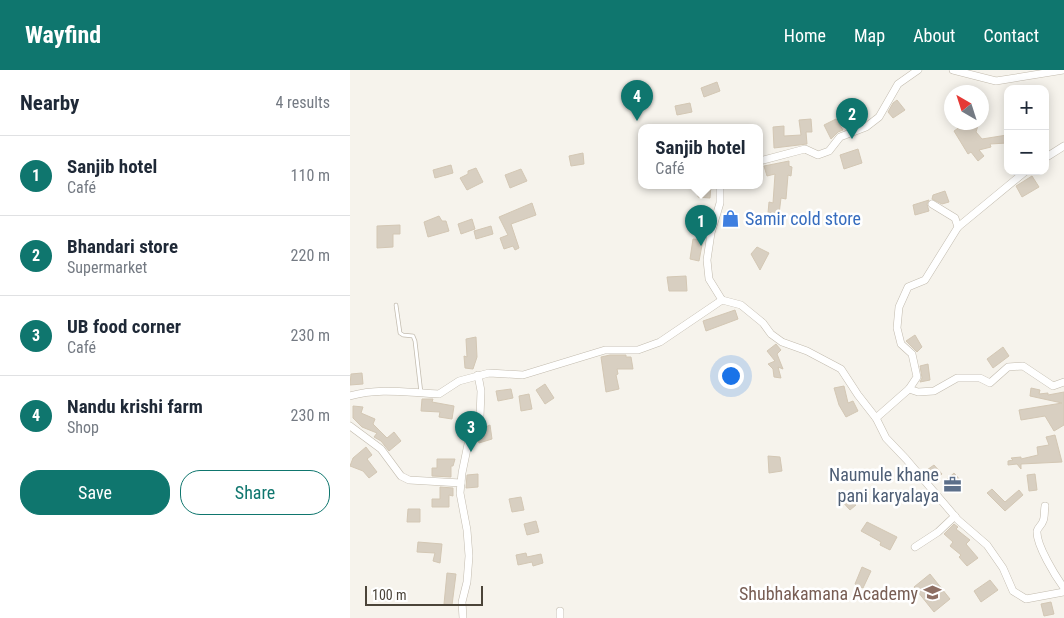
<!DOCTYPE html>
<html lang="en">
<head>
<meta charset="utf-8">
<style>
  body { margin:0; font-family:"Roboto Condensed",sans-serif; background:#f6f6f7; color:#1f2937 }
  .controls { position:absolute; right:15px; top:15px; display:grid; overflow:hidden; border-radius:10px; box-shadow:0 2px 12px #0003 }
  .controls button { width:45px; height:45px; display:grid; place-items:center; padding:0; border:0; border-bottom:1px solid #e0e1e3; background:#fff; color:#1f2937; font:25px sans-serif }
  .compass { position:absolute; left:594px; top:15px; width:45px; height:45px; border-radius:50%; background:#fff; box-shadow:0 2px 12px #0003; rotate:321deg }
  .scale { position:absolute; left:15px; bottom:12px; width:118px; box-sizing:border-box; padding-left:5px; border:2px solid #4b4439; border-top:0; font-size:14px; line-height:18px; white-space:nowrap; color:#4b4439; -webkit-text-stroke:4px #fff; paint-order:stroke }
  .you { position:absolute; left:380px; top:305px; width:18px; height:18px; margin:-12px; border:4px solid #fff; border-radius:50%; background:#1a73e8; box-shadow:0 0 0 8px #1a73e833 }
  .badge { display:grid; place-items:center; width:32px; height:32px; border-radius:50%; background:#0f766e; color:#fff; font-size:16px; font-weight:700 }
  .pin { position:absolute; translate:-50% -41px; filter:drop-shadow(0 1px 2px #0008) }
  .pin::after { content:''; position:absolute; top:26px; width:18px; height:15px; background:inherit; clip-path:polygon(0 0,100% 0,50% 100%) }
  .popup { position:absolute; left:288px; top:54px; width:125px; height:65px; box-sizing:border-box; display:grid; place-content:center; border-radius:10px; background:#fff; filter:drop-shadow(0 1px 4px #0005); font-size:16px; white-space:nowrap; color:#747a83 }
  .popup b { font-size:19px; color:#1f2937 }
  .popup::after { content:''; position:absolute; left:50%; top:100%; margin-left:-10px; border:10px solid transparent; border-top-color:#fff }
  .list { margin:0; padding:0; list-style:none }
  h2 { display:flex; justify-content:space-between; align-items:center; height:65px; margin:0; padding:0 20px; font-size:21px }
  h2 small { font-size:16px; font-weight:400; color:#747a83 }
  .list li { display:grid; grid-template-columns:32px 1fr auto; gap:15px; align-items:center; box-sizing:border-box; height:80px; padding:0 20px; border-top:1px solid #e0e1e3 }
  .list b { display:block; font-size:19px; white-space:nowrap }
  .list p { margin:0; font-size:16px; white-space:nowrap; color:#747a83 }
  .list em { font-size:16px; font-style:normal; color:#747a83 }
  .actions { display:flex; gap:10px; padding:15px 20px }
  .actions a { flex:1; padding:11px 0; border:1px solid #0f766e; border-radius:20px; text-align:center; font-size:18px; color:#0f766e }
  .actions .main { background:#0f766e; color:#fff }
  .map { position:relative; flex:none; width:714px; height:548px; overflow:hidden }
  header { display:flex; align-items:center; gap:30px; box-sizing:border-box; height:70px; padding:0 25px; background:#0f766e; color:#fff }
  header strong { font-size:24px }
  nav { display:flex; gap:28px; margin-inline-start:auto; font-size:18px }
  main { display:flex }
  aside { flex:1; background:#fff }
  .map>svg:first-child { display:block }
  .building { fill:#d8cfc1; stroke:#d3c7b4 }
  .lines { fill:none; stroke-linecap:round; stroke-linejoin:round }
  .service-casing { stroke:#c2bbae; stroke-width:4.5 }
  .minor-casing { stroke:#c2bbae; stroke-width:8 }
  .service { stroke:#fff; stroke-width:3 }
  .minor { stroke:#fff; stroke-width:7 }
  .labels { text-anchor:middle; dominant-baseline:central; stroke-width:5; stroke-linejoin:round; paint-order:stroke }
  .shop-label { font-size:18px; fill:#366cbe; stroke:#fff; text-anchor:start }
  .service-label { font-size:18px; fill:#4e5e75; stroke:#fff; text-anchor:end }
  .education-label { font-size:18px; fill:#785e54; stroke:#fff; text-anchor:end }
</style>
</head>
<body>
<header>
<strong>Wayfind</strong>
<nav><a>Home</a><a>Map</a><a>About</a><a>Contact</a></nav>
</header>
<main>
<aside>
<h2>Nearby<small>4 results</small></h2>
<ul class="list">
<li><span class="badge">1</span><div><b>Sanjib hotel</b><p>Café</p></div><em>110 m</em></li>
<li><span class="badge">2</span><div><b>Bhandari store</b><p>Supermarket</p></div><em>220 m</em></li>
<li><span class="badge">3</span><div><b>UB food corner</b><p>Café</p></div><em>230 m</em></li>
<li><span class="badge">4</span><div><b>Nandu krishi farm</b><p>Shop</p></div><em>230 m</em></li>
</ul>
<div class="actions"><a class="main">Save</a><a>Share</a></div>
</aside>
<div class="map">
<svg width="714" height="548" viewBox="0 0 714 548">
  <rect width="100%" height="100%" fill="#f6f3ec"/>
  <g class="building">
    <path d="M367,12L370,21L354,27L351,18Z"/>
    <path d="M547,30L555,40L543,48L538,42L543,33Z"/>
    <path d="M340,33L342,42L327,45L325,36Z"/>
    <path d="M461,49L462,62H456L457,74L424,78L423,57L434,56V66L451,65L449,50Z"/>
    <path d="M486,49L493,60L488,62L481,69L474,55Z"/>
    <path d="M617,52H629L626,62L632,69L657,65V73L640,74L641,77L629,80L634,86L628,91L621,82L618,84L604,61Z"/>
    <path d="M508,79L512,93L494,99L490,85Z"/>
    <path d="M233,83L234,94L221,96L219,86Z"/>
    <path d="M439,91V96L442,97L441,106L438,105L436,129L431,128L429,144L418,143L419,132L423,133L425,104L417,106L414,96Z"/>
    <path d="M101,95L103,103L85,108L83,100Z"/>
    <path d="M126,98L133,112L117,120L110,108L118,104V101Z"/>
    <path d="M171,99L177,111L160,118L155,105Z"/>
    <path d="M682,106L689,117L672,127L666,116Z"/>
    <path d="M349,115H361L360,128L348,127Z"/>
    <path d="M595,121L599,132L592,134L582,129L583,125Z"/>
    <path d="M579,130L577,134L579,141L565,145L563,135Z"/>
    <path d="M182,133L186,145L161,154L169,178L165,180L163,176L154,179L150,168L158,165L149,147Z"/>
    <path d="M344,144L358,148L355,159L340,155Z"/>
    <path d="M89,146L92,151H96L99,161L78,167L74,152Z"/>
    <path d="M122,149L125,159L111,164L108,154Z"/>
    <path d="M50,155V164H43V177L27,178V156Z"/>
    <path d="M141,156L143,164L126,169L124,161Z"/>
    <path d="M343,169L353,170L349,191L340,189Z"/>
    <path d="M407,177L419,183L410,200L401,184Z"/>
    <path d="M336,206L337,221H319L317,207Z"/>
    <path d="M385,240L388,249L356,261L353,251Z"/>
    <path d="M565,265L572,277L567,282L556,271Z"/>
    <path d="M126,267L127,287L123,299L115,298L114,286L117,287L116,269Z"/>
    <path d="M426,274L431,280L427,284L433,299L428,297L431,308L424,307L423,299L418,294L425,291L417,281Z"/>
    <path d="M653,277L659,286L643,298L637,289Z"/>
    <path d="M260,285H276V287H281L283,299H267L268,304L266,305L269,319L256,322L251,287Z"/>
    <path d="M578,294L580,310L570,312L572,308L570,296Z"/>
    <path d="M12,303L13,314L0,315L1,304Z"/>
    <path d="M195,314L204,328L195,334L186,320Z"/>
    <path d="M494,316L498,333L503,331L508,341L496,347L489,335L484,318Z"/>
    <path d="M681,318L690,320L689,324L698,323V325L714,322V355L704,361L695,346L671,350L669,340L712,333L680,326Z"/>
    <path d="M161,319L163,328L148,331L146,321Z"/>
    <path d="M179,324L182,339L171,341L169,326Z"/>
    <path d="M72,329H83L82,332L104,336L102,349L89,347L90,342L71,341Z"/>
    <path d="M3,336L13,337L11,343L25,349L23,354L37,368L44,362L51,371L39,381L31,371L24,367L27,363L12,357L3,348Z"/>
    <path d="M140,355L142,369L129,373L127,366L131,359Z"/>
    <path d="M705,365L712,392L671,394V399L667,394L658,395V391L663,390L661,388L671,387V389L688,385L687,377L699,375L696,367Z"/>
    <path d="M16,377L22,385L17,389L27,402L19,408L13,401L0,396L3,388Z"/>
    <path d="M418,386L430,387L432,401L419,403Z"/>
    <path d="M87,389H105L103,396H101V407L82,406V398H87Z"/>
    <path d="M584,395L592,404L582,411L574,402Z"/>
    <path d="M604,403L611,411L600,421L593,413Z"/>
    <path d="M128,404V417L116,418L117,405Z"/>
    <path d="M685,404L687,420L679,421L677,405Z"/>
    <path d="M90,417L103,418V426L99,425V437H82V429H90Z"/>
    <path d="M642,419L655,432L669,420L673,425L655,441L637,423Z"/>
    <path d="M495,423L506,435L500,440L489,428Z"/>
    <path d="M171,427L174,440L162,442L159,429Z"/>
    <path d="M58,439H70V452H57Z"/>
    <path d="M186,451L189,462L177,465L174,454Z"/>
    <path d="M517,452L547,467L540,480L530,475L531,472L511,461Z"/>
    <path d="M604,454L608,457L606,459L620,470L616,474L628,488L617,496L609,487L611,485L600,476L603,472L594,464Z"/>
    <path d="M68,472L92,474L90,493L83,491L85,483L67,482Z"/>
    <path d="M176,483L177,487L191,484L193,493L183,496L182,492L168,495L166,485Z"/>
    <path d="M512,497L521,501L513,518L505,514Z"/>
    <path d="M97,503L106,504L102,535L94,534Z"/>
    <path d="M580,504L600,529L584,542L564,517Z"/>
    <path d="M640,510L648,520L631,532L624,521Z"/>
    <path d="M701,532L704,544L694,546L691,534Z"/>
  </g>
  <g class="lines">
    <defs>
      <path id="service" d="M46,235L50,263L53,265L63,266L65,271L71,323"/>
      <g id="minor">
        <path d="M603,0L646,11L714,0"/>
        <path d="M695,88L714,76"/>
        <path d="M410,91L455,79L468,85L479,81L490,67L516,57L529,47L548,14L568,0"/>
        <path d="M370,115V133L361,163L357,190L359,209L372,230"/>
        <path d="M608,157L676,101"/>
        <path d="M559,319L567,307L562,284L551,274L547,258L549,237L558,217L575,210L608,157L605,148L582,134"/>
        <path d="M0,326C30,317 59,323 89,324L109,311L139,303L173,305L255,280H288L310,272L372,230L391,235L413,253L421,264L432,272L457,281L491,299L508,325L526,348L536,368L556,389L608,450L637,475L653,498L663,521L676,529L714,522"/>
        <path d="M526,348L559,319L568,322L584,321L607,308H630L640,313L658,297L673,296L703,316L714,312"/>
        <path d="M0,356L31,379L51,406L59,410L111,413"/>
        <path d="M695,436C694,441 695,447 693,451C692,455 688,457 687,461C686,475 706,507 714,518"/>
        <path d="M565,477L588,462L605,446"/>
        <path d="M113,548L112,532L117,512L119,486L117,460L110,423L112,403L118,374L130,347L131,321L128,305"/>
        <path d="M210,548V541"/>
      </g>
    </defs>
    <use href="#service" class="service-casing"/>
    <use href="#minor" class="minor-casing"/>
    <use href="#service" class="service"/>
    <use href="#minor" class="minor"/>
  </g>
  <defs>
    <symbol id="shop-bare" viewBox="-9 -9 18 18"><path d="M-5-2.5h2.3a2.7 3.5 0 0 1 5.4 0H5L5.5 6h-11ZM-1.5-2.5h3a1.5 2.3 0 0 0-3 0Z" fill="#3f7fe0" stroke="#fff" stroke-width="2.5" paint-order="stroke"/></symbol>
    <symbol id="office-bare" viewBox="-9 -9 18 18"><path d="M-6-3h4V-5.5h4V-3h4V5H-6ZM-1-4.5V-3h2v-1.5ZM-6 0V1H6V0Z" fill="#5c6f8a" stroke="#fff" stroke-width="2.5" paint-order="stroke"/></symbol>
    <symbol id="school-bare" viewBox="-9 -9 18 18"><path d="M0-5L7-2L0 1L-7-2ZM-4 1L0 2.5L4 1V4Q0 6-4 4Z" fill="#8d6e63" stroke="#fff" stroke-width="2.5" paint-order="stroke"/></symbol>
  </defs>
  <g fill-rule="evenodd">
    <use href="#shop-bare" x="368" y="136" width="25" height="25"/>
    <use href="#office-bare" x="590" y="402" width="25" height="25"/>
    <use href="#school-bare" x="570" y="510" width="25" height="25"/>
  </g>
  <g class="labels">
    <g class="shop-label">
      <text x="395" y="148">Samir cold store</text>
    </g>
    <g class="service-label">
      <text x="589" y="404">Naumule khane<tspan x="589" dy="21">pani karyalaya</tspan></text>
    </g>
    <g class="education-label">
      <text x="568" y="523">Shubhakamana Academy</text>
    </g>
  </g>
</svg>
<div class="controls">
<button>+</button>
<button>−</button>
</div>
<svg class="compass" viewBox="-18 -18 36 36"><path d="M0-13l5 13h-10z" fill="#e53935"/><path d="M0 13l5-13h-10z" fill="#747a83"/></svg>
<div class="scale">100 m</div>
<div class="you"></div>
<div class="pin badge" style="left:351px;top:176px">1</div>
<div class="popup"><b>Sanjib hotel</b>Café</div>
<div class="pin badge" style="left:502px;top:69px">2</div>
<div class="pin badge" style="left:121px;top:382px">3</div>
<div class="pin badge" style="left:287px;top:51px">4</div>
</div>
</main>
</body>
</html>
